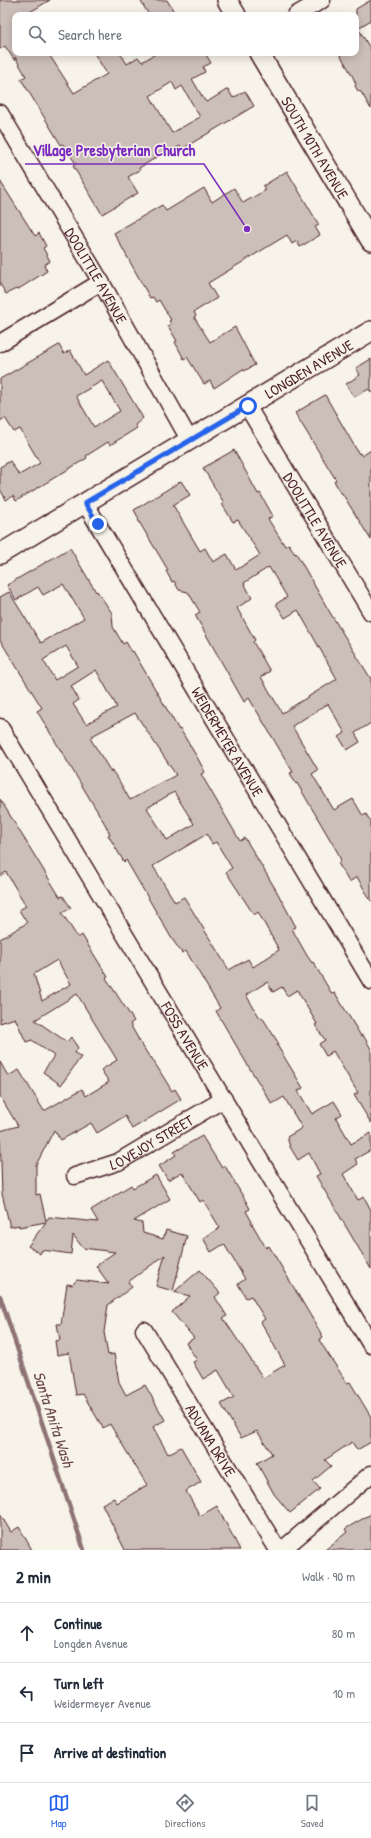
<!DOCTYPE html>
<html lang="en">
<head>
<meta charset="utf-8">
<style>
  body { margin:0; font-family:"Patrick Hand",sans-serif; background:#f2f2f3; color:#1f2937 }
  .stop { position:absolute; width:12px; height:12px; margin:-9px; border:3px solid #2563eb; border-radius:50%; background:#fff }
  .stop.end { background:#2563eb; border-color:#fff; box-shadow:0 1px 4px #0008 }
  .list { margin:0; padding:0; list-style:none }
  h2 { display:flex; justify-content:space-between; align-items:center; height:52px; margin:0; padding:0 16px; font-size:17px }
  h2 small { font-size:13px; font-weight:400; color:#747a83 }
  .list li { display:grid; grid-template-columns:26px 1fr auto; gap:12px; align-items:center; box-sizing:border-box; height:60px; padding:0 16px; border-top:1px solid #e0e1e3 }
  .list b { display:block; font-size:15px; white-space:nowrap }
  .list p { margin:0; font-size:13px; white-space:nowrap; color:#747a83 }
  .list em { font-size:13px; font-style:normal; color:#747a83 }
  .icon { flex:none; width:22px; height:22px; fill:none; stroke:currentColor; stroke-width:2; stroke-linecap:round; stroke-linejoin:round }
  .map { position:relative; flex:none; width:371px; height:1550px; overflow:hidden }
  .search { position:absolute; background:#fff; box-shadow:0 2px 10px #0003; left:12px; right:12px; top:12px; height:44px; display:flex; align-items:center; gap:10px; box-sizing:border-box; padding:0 14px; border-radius:8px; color:#747a83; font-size:15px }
  .sheet { height:232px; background:#fff }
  nav { display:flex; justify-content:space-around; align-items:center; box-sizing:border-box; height:56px; border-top:1px solid #e0e1e3; background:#fff; font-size:11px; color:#747a83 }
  nav a { display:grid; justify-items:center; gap:2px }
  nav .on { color:#2563eb }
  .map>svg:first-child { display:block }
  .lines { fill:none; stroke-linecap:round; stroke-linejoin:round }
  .stream { stroke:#8e7275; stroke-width:4.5 }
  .building { fill:#ccbfb9; stroke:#4a1f2b; fill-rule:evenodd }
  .minor-casing { stroke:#4a1f2b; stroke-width:19 }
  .tertiary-casing { stroke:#4a1f2b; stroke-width:22 }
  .minor { stroke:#f7f3e8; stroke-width:16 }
  .tertiary { stroke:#f7f3e8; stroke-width:19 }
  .route { stroke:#2563eb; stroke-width:5 }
  .labels { text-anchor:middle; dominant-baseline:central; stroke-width:3; stroke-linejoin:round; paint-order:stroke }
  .street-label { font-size:15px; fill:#4a1f2b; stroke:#f7f3e8 }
  .water-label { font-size:16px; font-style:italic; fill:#6c4950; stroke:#f7f3e8 }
  .leader { fill:none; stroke:#7b2cbf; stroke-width:1.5 }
  .callout-dot { fill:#7b2cbf; stroke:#f7f3e8; stroke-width:1.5 }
  .callout-label { font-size:16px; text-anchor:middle; font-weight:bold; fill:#7b2cbf; stroke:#f7f3e8; stroke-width:3; stroke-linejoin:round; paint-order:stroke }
</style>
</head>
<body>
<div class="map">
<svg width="371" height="1550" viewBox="0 0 371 1550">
  <rect width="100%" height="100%" fill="#f7f3e8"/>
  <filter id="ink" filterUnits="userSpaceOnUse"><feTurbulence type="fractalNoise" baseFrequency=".025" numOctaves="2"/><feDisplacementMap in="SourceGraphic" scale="8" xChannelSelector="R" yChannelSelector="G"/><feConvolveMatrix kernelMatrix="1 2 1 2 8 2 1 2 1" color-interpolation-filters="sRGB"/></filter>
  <g filter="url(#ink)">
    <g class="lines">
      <path class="stream" d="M0,1296L84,1550"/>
    </g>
    <g class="building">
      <path d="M0,0H50L25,15H15V53H48L74,93L107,74L94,53H120L127,64L138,57L142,62L157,53H205L211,63L203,67L205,72L192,79L205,101L207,102L228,89L233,98L245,91L254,106L182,149L180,146L173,150L172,148L139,168L140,170L128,177L138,193L102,214L73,166L76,164L63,144L61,145L21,79L26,76L15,57V61L5,46L0,49ZM172,82L176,90L182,86L200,117L172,133L150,96Z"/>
      <path d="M140,0H167L176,15H149Z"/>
      <path d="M371,0V20L358,28L371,50V109L361,92L358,91L355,86L356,84L352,75L339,53H356V9Z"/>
      <path d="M287,171L319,225L315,227L320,235L300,247L297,241L292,244L287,235L208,283L217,298L194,312L196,316L194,317L210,342L235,327L255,365L244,371L243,369L214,388L210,381L204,384L187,357L184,359L175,342L177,341L168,326L171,324L169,321L171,320L159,300L156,302L153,297L150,298L114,233L162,205L166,211L204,188L212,202L234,188L243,203L266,190L263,186Z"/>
      <path d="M0,181L35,236L39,233L46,246L43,248L50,261L44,265L47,271L17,290L16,289L6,294L0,284Z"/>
      <path d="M59,345L64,354L70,350L84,375L108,360L143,418L135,425L137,428L110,445L108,442L86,456L87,458L16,501L13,496L6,500L0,489V467L10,461L19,475L40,463L20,429L14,432L5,418L0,421V379ZM102,381L120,411L94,427L76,396Z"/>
      <path d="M371,359V392L369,389L354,397L346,384L360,375L356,368Z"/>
      <path d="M325,395L359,454L360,453L362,456L371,450V540L342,493H341L334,481L336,480L295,413Z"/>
      <path d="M234,450L258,494L260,493L273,516L268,519L285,546L289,544L295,554L296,553L329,611L371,679V723L355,733L360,742L347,750L339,737L345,733L328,704L292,726L318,770L312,774L334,810L353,799L363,816L366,814L371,822V901L357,877L349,882L338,863L341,861L338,853L297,783L296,784L290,773L293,772L249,698L244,702L195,615L200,612L188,592L179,590L174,581L172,582L166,571L168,570L138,520L139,519L134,510L181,481L190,495L173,505L200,551L205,548L213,562L227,554L236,570L260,555L238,520L233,522L222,504L224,503L203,468ZM269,567L287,597L276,604L285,618L298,610L337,679L282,713L261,677L270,671L253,642L255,640L237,608L252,598L244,583Z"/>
      <path d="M70,548L96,592L97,591L112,613L113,627L123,644L126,642L132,652L133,651L179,730L180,729L197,757L205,772L201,774L240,841L245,838L276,890L296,927L292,929L306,954L312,963L313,962L332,994L335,993L361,1036L363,1035L371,1049V1123L354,1095L358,1093L333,1051L326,1056L319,1044L325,1040L315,1025L317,1024L297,990L287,996L282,987L273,992L267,982L246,995L260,1018L262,1017L279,1044L277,1045L303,1088L298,1091L312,1114L334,1101L342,1114L336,1118L351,1144L371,1133V1150L355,1159L358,1164L343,1174L358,1200L364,1197L371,1210V1269L316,1176L320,1174L309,1153L298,1160L290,1147L287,1137L302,1128L284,1097L272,1104L247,1064L216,1011L220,1008L186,951L182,953L172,939L126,860L124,862L108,835L110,834L105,824L37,711L42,708L0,640V597L9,592L41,643L84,618L63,584L43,595L38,587L16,600L7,585ZM66,646L78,666L55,680L43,660ZM96,670L117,707L86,724L73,704L79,700L71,686ZM135,713L176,775L130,800L118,779L112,771L111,772L90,738L92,737V736ZM174,792L194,824L167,840L147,808ZM207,834L212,844L216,842L232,868L226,872L254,915L258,912L279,950L253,967L248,959L229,970L184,897L175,902L153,866Z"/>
      <path d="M0,799L60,897L63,896L71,908L62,913L78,938L82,935L91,950L108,977L106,978L134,1021L130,1024L140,1042L150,1058L151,1057L172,1091L175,1089L181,1099L132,1129L125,1116L97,1133L91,1123L61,1140L54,1130L36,1165V1195L40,1194L46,1221L49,1217L98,1222L91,1210L131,1185L133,1188L156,1175L170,1199L134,1221L142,1223L143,1233L163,1239L166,1230L187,1236L173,1291L156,1286L165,1255L128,1282L132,1287L108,1305L104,1332L108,1355L114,1354L119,1382L126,1395L145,1385L165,1420L153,1427L168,1454L181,1447L201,1482L186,1491L200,1516L217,1506L240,1550H125L102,1504L114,1498L117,1503L147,1485L111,1426L110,1424L103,1428L83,1394L76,1395L69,1353L57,1355L55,1341L60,1340L57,1324H61L67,1284L72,1285L77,1280L109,1284L96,1266L115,1252L83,1248L73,1235L71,1254L42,1250L40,1254L28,1246L46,1222L19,1227V1225L10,1227L2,1194L0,1131L18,1126L0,1096V1062L8,1076L19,1070L44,1111L82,1089L86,1096L109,1082L101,1070L117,1060L77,994L35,1020L67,1042L71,1037L78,1048L75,1053L81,1057L61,1085L43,1072L54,1056L32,1040L26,1042L15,1018L0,1023V939L27,923L19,910L26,906L6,872L0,876ZM57,960L71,984L42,1001L34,974Z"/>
      <path d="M202,1136L222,1168L225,1166L248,1205L250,1209L246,1211L252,1222H251L266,1248L269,1246L312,1318L323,1337L319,1340L347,1383L350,1382L371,1417V1442L357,1450L352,1442L325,1460L331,1466L313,1481L320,1489L290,1513L274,1494L257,1463L272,1454L257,1431L241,1438L221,1404L234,1397L218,1370L203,1379L193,1362L197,1360L186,1343L194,1338L172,1312L190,1296L174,1292L200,1270L220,1293L215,1297L227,1316L223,1318L263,1378L285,1365L261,1322L265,1319L251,1296L246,1298L238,1284L245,1279L224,1244L211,1252L203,1238L220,1228L203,1200L200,1202L182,1172L168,1180L159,1166L176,1155L174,1152Z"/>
      <path d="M0,1514L11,1532L19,1527L32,1550H0Z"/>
      <path d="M371,1514V1550H325L347,1532L345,1529Z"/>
    </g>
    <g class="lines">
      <defs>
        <g id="minor">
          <path d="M296,15L322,0"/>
          <path id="s1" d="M0,113L101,282L190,441"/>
          <path d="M0,343L101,282"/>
          <path id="s2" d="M247,406L371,612"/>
          <path id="s3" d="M85,503L371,981"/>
          <path id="s4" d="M0,727L371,1345"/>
          <path id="s5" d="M75,1176L118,1162L224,1099"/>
          <path id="s6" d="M144,1330L278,1550"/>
          <path d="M282,1550L371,1474"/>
        </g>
        <g id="tertiary">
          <path d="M227,0L236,15"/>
          <path id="s7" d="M259,53L371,241"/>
          <path id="s8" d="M0,554L371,331"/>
        </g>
      </defs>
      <use href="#minor" class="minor-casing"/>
      <use href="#tertiary" class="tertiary-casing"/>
      <use href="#minor" class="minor"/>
      <use href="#tertiary" class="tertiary"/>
    </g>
  </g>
  <g class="lines" filter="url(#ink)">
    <path class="route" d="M98,524L85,503L248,406"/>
  </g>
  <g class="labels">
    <g class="street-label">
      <text stroke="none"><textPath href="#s7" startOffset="110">SOUTH 10TH AVENUE</textPath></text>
      <text stroke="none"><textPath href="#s1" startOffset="189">DOOLITTLE AVENUE</textPath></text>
      <text stroke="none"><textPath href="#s8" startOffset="360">LONGDEN AVENUE</textPath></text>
      <text stroke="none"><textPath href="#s2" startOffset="133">DOOLITTLE AVENUE</textPath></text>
      <text stroke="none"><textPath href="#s3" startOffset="278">WEIDERMEYER AVENUE</textPath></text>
      <text stroke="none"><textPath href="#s4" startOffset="360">FOSS AVENUE</textPath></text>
      <text stroke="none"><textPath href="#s5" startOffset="84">LOVEJOY STREET</textPath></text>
      <text stroke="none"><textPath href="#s6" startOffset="129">ADUANA DRIVE</textPath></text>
    </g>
    <g class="water-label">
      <text transform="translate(54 1419) rotate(72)">Santa Anita Wash</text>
    </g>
  </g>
  <path class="leader" d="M247 229L204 164H25"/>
  <circle class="callout-dot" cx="247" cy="229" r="4"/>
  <g class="callout-label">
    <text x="114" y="156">Village Presbyterian Church</text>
  </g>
</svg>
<div class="stop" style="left:248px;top:406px"></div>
<div class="stop end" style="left:98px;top:524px"></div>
<div class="search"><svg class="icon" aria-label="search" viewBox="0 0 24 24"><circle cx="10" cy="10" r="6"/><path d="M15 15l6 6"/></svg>Search here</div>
</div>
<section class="sheet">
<h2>2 min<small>Walk · 90 m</small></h2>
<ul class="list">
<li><svg class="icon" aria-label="ahead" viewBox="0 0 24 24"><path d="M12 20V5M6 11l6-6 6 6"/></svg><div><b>Continue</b><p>Longden Avenue</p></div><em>80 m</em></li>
<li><svg class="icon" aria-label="left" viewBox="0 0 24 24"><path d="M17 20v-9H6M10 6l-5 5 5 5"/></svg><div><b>Turn left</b><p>Weidermeyer Avenue</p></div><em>10 m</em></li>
<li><svg class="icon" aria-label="arrive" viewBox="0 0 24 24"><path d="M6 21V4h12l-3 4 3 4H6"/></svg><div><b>Arrive at destination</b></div></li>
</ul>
</section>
<nav>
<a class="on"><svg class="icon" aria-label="map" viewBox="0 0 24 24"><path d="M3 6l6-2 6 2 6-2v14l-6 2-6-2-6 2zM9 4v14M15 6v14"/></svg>Map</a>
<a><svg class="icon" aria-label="directions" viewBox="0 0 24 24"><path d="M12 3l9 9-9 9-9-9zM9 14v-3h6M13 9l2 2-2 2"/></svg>Directions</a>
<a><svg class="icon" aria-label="saved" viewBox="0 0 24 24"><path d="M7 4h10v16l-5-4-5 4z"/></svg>Saved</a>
</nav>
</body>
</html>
